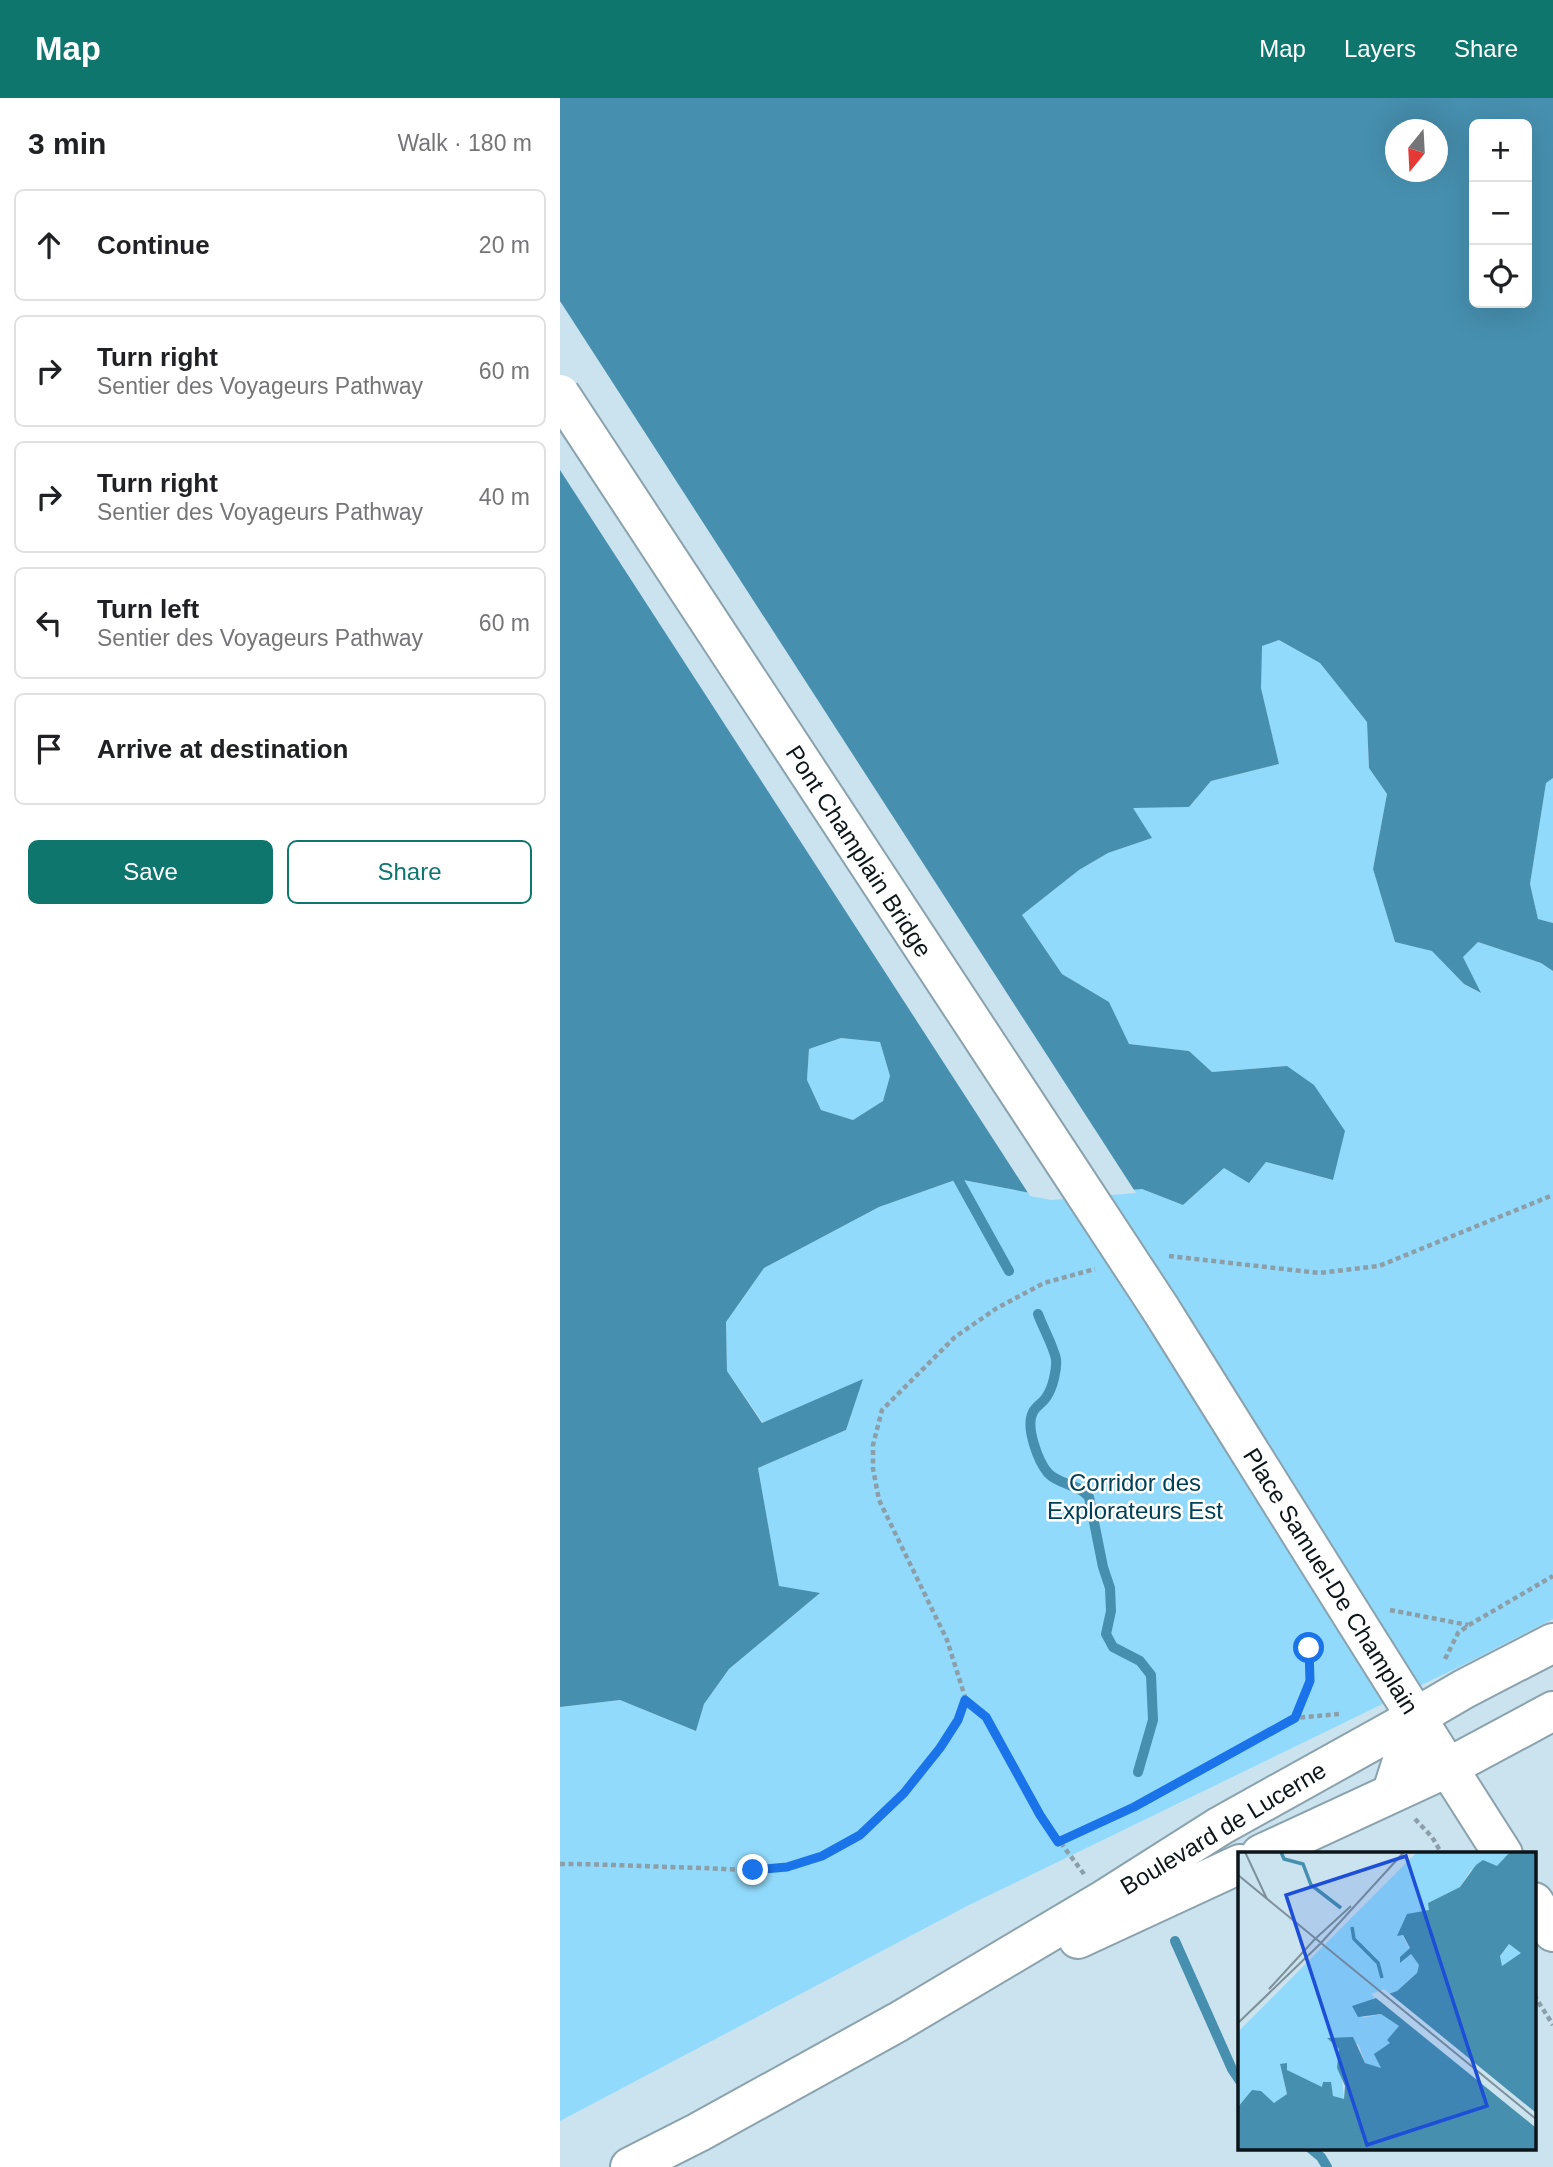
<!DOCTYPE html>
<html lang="en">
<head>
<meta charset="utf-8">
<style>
  body { margin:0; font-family:Helvetica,sans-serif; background:#f6f6f6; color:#202124 }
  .controls { position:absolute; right:21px; top:21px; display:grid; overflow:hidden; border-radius:10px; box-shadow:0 7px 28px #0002 }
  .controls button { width:63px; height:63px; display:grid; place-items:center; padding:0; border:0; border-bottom:2px solid #e0e0e0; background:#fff; color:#202124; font:35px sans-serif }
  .compass { position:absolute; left:825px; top:21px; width:63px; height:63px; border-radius:50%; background:#fff; box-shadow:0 7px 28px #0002; rotate:198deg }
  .stop { position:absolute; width:21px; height:21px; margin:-16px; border:5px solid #1a73e8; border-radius:50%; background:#fff }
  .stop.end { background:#1a73e8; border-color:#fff; box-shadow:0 2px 7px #0008 }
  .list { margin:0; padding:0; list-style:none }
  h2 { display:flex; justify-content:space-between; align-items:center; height:91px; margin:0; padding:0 28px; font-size:30px }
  h2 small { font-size:23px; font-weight:400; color:#757577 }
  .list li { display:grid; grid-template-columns:46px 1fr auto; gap:21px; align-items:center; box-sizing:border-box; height:112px; margin:0 14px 14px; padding:0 14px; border:2px solid #e0e0e0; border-radius:10px }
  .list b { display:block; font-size:26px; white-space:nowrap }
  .list p { margin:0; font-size:23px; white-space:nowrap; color:#757577 }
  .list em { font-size:23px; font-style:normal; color:#757577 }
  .actions { display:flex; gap:14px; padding:21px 28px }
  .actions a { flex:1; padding:16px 0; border:2px solid #0f766e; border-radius:10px; text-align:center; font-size:24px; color:#0f766e }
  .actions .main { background:#0f766e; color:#fff }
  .icon { flex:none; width:38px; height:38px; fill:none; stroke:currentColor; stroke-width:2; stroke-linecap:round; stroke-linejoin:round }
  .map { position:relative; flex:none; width:993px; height:2069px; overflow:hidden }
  header { display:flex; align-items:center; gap:42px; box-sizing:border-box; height:98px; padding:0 35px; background:#0f766e; color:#fff }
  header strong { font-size:33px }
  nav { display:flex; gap:38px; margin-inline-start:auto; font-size:24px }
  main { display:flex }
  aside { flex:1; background:#fff }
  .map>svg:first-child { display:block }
  .green { fill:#91dafb }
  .water { fill:#468fae; fill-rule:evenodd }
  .pier { fill:#cae3ef }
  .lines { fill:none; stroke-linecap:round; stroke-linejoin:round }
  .stream { stroke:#468fae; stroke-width:10 }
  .minor-casing { stroke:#8aa2ad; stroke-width:42 }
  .major-casing { stroke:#8aa2ad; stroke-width:42 }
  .path { stroke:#8c9fa9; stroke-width:4.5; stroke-dasharray:5 3.5; stroke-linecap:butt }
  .minor { stroke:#fff; stroke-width:38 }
  .major { stroke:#fff; stroke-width:38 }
  .major-bridge-casing { stroke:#8aa2ad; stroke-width:42; stroke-linecap:butt }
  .major-bridge { stroke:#fff; stroke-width:38 }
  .route { stroke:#1a73e8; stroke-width:9 }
  .labels { text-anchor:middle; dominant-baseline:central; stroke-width:5; stroke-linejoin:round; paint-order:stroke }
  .street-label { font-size:24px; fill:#0c151a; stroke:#fff }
  .park-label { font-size:24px; fill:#004157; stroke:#fff }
  .inset-river { fill:none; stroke:#468fae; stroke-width:3.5 }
  .inset-road { fill:none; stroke:#7e919a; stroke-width:2 }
  .view { fill:#1d4ed8; fill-opacity:0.15; stroke:#1d4ed8; stroke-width:3.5 }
  .inset-edge { fill:none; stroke:#0c151a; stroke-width:3.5 }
</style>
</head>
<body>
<header>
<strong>Map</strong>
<nav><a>Map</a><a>Layers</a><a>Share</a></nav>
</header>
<main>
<aside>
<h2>3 min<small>Walk · 180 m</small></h2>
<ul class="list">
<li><svg class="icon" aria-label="ahead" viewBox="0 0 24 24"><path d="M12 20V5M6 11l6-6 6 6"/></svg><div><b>Continue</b></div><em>20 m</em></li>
<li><svg class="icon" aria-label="right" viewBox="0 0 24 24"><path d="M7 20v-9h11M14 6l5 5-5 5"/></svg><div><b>Turn right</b><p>Sentier des Voyageurs Pathway</p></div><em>60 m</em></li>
<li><svg class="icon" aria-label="right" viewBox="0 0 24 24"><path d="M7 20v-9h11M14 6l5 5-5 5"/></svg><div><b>Turn right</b><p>Sentier des Voyageurs Pathway</p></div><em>40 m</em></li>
<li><svg class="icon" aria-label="left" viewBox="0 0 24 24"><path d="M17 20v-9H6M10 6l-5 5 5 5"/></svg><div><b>Turn left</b><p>Sentier des Voyageurs Pathway</p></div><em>60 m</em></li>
<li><svg class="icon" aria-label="arrive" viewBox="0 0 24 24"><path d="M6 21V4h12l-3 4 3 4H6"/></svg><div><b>Arrive at destination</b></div></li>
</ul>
<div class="actions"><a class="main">Save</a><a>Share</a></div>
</aside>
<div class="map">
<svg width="993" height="2069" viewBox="0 0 993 2069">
  <rect width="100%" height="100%" fill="#cae3ef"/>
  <g class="green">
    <path d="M719,542L760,565L807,624L809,670L827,696L813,771L835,844L872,852L904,886L920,895L903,859L918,844L981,865L993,873V1521L911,1563L409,1807L0,2023V1609L60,1602L136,1633L144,1606L169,1571L259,1496L219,1489L198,1370L286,1332L302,1282L203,1325L167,1273L166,1224L204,1170L319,1109L398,1081L491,1099L582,1091L623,1107L664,1070L689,1084L706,1064L772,1082L727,968L652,974L629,953L568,946L549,904L502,876L462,817L519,772L548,755L592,740L572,710L629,709L651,683L719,666L701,590V548Z"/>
    <path d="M993,680V825L978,821L970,786L986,685Z"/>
    <path d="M281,940L320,944L330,978L323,1003L293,1022L261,1012L247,982L249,951Z"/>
  </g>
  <path class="water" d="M0,0H993V680L986,685L970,786L978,821L993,825V873L981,865L918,844L903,859L921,895L904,886L872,853L835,844L813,771L827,696L809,670L807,624L760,565L719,542L702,548L701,590L719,666L651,683L629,709L573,710L592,740L548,755L519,772L462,817L502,876L549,904L569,946L629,953L652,974L727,968L754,987L785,1033L773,1082L706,1064L689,1085L664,1070L623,1107L582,1091L491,1099L398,1081L319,1109L204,1170L166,1224L167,1273L202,1325L303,1281L286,1332L198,1370L219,1488L260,1495L169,1571L144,1606L136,1633L60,1602L0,1609ZM914,26H967V205H914ZM836,32H878V74H836ZM281,940L320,944L330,978L323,1003L293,1022L261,1012L247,982L249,951Z"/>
  <path class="pier" d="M0,203L576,1095L491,1102L470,1098L0,372Z"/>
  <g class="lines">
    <g class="stream">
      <path d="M398,1081L449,1173"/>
      <path d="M478,1216C483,1230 493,1247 496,1261C497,1271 493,1289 487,1298C484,1304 476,1308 473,1314C465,1329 478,1363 488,1375C499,1387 519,1386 529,1399L543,1469L550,1490L551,1513L546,1536L553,1549L580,1563L591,1577L593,1622L578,1674"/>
      <path d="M615,1843L672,1971L680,1983"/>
      <path d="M750,2050L761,2059L767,2069"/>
    </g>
    <defs>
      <g id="minor">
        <path d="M701,1756L887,1670"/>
        <path d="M518,1841L680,1766"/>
        <path d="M70,2069L139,2034L338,1924L545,1801L660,1728L856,1619"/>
      </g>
      <g id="major">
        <path d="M600,1210C714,1392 827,1575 943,1756"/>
        <path d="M856,1619L904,1591L993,1545"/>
        <path d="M887,1670L993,1613"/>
        <path d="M832,1694L856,1619"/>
        <path d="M974,1804L993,1834"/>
      </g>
    </defs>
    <use href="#minor" class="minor-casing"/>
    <use href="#major" class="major-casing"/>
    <g class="path">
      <path d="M609,1158L759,1175L819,1168L993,1097"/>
      <path d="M830,1512L908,1527"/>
      <path d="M885,1561L898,1535L909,1527L993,1478"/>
      <path d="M735,1620L750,1583L749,1550"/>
      <path d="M855,1721L872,1739L882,1756"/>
      <path d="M499,1744L574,1709L735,1620L779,1616"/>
      <path d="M0,1766C48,1766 96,1769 144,1770C172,1771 202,1775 229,1768C279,1756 318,1727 351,1687C373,1660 393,1635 406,1602"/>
      <path d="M524,1776L480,1717L426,1619L406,1602L387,1542L319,1402L313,1371V1347L322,1312L395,1239L437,1210L484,1185L535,1171"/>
      <path d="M974,1897L993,1927"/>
    </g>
    <use href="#minor" class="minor"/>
    <use href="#major" class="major"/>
    <defs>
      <path id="major-bridge" d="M0,296L600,1210"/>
    </defs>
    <use href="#major-bridge" class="major-bridge-casing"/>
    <use href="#major-bridge" class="major-bridge"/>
  </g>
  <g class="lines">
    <path class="route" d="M193,1772L227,1769L262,1758L300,1737L344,1695L380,1650L398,1622L405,1602L426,1619L480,1717L498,1744L574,1709L735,1620L750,1583L749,1550"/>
  </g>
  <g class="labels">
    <g class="street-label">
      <text transform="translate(299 753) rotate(57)">Pont Champlain Bridge</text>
      <text transform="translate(771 1483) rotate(58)">Place Samuel-De Champlain</text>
      <text transform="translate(663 1730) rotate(-31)">Boulevard de Lucerne</text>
    </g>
    <g class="park-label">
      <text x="575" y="1384">Corridor des<tspan x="575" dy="28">Explorateurs Est</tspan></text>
    </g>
  </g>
  <g transform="translate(678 1754)">
    <rect width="298" height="298" fill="#cae3ef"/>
    <path d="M179,0H272L260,14L233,18L222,35L190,51L191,58L169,66L160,83H164L172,97L163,111L173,102L181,113L179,121L159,139L136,145L124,166L144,162L161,174L149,188L152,191L143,216L127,211L121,193L107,186H89L101,197L106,248L95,244L92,231L84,235L62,226L49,218V212L42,213L49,242L40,250L0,255V180ZM271,92L284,101L264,114L262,104Z" fill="#91dafb"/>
    <path d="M272,0H297V297H0V255L14,238L23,239L36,251L49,242L42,212L49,211V218L84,235L85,230H93L95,244L106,247L107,234L99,216L101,197L89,186L115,185L127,211L143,216L136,202L152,191L149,188L161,174L143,162L120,165L114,154L159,139L179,121L181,113L173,102L162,111V105L172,96L165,83L159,84L169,62L191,58L190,51L222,35L238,13L245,8L259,14ZM271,92L283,101L264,114L262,104Z" fill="#468fae" fill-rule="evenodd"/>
    <path d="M146,137L297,260V275L133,142Z" fill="#cae3ef"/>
    <path class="inset-river" d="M43,0L46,7L65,12L73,33L103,56M114,75L116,87L140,111L144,126"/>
    <path class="inset-road" d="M7,0L29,47M0,23L298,267M77,87L113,54M82,92L166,0M31,137L77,87M0,171L82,92"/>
    <path class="view" d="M168,4L249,254L129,293L48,43Z"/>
    <rect width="298" height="298" class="inset-edge"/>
  </g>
</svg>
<div class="controls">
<button>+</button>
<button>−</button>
<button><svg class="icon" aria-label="locate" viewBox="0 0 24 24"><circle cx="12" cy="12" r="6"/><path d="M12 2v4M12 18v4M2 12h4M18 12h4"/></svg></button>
</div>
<svg class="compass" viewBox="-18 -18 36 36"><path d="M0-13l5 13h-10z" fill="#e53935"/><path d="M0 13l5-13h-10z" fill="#757577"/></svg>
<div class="stop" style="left:749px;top:1550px"></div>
<div class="stop end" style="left:193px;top:1772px"></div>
</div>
</main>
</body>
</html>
